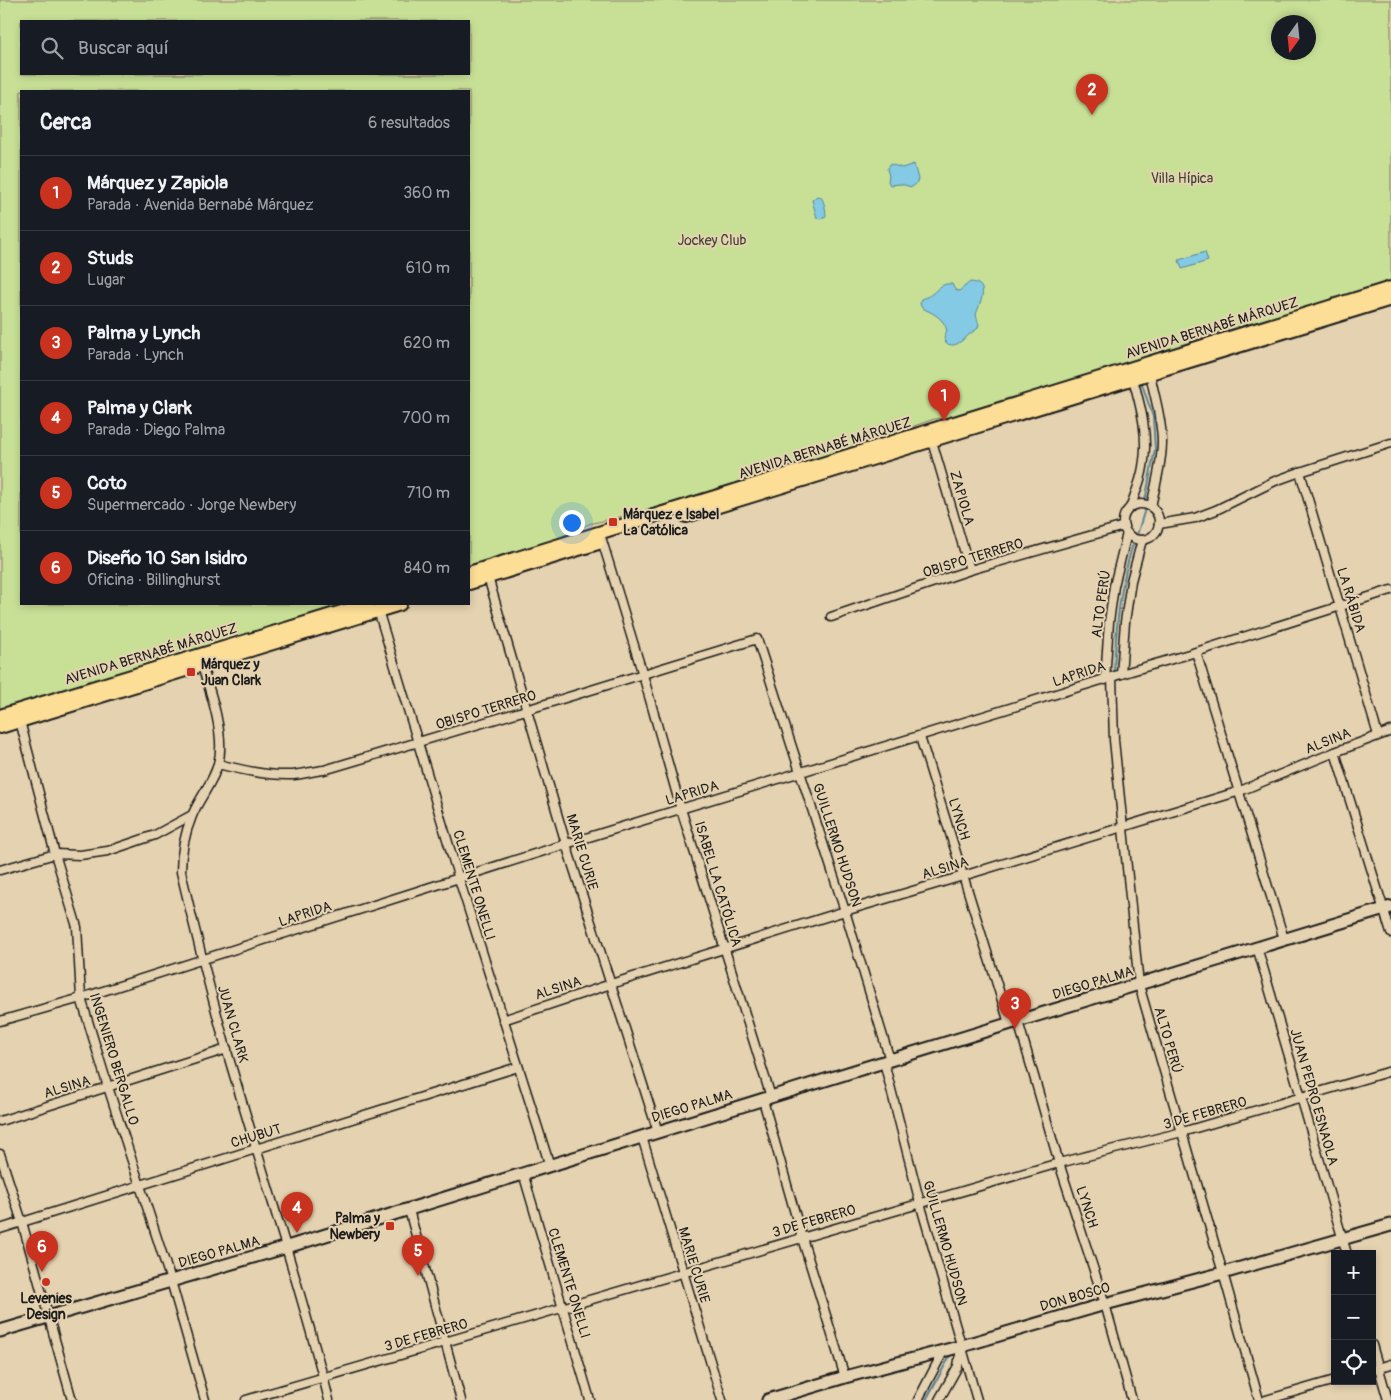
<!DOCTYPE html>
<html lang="es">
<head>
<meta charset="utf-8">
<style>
  body { margin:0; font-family:Pangolin,sans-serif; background:#20242c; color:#f1f3f6 }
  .controls { position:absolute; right:15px; bottom:15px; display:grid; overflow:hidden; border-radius:0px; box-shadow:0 2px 8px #0003 }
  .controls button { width:45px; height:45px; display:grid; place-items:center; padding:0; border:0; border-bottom:1px solid #363941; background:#171b24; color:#f1f3f6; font:25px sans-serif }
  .compass { position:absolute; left:1271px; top:15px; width:45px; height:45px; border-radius:50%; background:#171b24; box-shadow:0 2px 8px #0003; rotate:195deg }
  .you { position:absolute; left:571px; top:522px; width:18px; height:18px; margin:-12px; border:4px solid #fff; border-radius:50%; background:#1a73e8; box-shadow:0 0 0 8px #1a73e833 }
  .badge { display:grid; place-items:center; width:32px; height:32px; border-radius:50%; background:#c8321e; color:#fff; font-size:16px; font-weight:700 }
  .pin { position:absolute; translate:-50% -41px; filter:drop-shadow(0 1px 2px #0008) }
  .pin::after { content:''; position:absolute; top:26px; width:18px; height:15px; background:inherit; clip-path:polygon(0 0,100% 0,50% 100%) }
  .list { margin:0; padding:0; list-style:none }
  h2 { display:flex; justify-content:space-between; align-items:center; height:65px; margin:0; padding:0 20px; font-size:21px }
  h2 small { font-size:16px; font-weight:400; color:#9ea1a6 }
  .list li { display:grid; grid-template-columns:32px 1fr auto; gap:15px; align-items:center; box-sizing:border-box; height:75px; padding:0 20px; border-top:1px solid #363941 }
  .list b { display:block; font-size:19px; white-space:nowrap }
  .list p { margin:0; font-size:16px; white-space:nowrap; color:#9ea1a6 }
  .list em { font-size:16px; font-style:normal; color:#9ea1a6 }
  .icon { flex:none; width:28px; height:28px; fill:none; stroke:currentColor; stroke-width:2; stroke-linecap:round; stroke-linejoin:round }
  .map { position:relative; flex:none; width:1391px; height:1400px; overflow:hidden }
  .search { position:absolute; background:#171b24; box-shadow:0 2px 8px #0003; left:20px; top:20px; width:450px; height:55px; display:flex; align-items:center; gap:12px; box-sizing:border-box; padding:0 18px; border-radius:0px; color:#9ea1a6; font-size:19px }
  .panel { position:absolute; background:#171b24; box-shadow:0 2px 8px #0003; left:20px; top:90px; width:450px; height:515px; border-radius:0px }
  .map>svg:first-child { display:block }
  .green { fill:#c8e096; stroke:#727e59; fill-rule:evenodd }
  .water { fill:#84cae5; stroke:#5a8495 }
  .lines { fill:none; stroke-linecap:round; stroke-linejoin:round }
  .stream { stroke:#5a8495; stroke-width:2 }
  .street-casing { stroke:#1c1c1c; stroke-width:11 }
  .secondary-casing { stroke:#1c1c1c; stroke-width:15 }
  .primary-casing { stroke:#1c1c1c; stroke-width:16 }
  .street { stroke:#e5d2b0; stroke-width:8 }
  .secondary { stroke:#e5d2b0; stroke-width:11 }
  .primary { stroke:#fdde96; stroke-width:12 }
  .poi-dot { fill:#c8321e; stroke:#e5d2b0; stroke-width:2 }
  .labels { text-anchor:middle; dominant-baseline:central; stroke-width:4; stroke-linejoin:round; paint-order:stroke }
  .park-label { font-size:14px; fill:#3e4334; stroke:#e5d2b0 }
  .street-label { font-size:14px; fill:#1c1c1c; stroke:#e5d2b0 }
  .poi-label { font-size:14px; font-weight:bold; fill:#1c1c1c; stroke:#e5d2b0; text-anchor:start }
</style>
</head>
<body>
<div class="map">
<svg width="1391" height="1400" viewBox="0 0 1391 1400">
  <rect width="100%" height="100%" fill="#e5d2b0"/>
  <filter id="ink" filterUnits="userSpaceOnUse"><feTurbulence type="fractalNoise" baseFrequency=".02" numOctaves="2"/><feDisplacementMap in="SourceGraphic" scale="10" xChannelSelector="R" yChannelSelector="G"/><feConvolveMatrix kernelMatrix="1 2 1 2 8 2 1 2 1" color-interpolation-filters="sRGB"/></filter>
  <g filter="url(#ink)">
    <path class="green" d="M0,0H1391V282L1256,322L1210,334L1190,342L1079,380L964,415L934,419L900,431L881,440L633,514L589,524L545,544L469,568V91H21V604H358L225,644L198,649L178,656L0,710ZM21,21H469V74H21ZM1278,22H1308V52H1278Z"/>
    <g class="water">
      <path d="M890,164L902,168L914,164L918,179L916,184L912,187L900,184L890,185L888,181L889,176L887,169Z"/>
      <path d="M817,196L821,197C824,202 826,209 826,216L821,219L817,218L812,200Z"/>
      <path d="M1205,252L1208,261L1182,269L1179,260Z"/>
      <path d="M970,282C992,283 979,304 976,315L979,325L977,329C970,333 964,340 957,344C947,348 940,339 947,331C944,318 933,313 922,308L920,304L921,299C924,298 926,297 929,296C937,291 941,282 952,284L955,290L959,291Z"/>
    </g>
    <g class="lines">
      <g class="stream">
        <path d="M1141,381L1153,417L1155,449L1145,501"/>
        <path d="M1137,535L1145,509"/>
        <path d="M1114,671C1116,627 1120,583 1134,541"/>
        <path d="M926,1400L951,1354"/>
      </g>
      <defs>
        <g id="street">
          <path d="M1150,373C1154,396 1162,418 1162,442C1162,464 1155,486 1151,507"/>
          <path d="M931,438L970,570"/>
          <path d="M1300,472L1378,735"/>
          <circle cx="1141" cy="522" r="18"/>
          <path d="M1130,508C1135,494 1141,481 1143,467C1149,437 1141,407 1133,379"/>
          <path d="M1159,524L1195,518L1216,510L1275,481L1300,472L1391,443"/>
          <path d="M601,537L643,675L681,809L771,1097"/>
          <path d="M488,577L566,844L658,1132"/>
          <path d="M378,610L459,879L550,1166"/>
          <path d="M831,617L970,570L1124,526"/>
          <path d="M1196,652L1284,939"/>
          <path d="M201,663C210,690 226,736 218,764C213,783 199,798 192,816C185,833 181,853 181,872C195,931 210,990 226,1048C260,1165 299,1281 329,1400"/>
          <path d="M1121,674L1125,622L1131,581L1142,540"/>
          <path d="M1112,677L1114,740L1139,985L1223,1273L1259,1400"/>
          <path d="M1105,680L1109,622L1114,586L1127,533"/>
          <path d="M20,721L55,854L77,927L81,998L108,1087L171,1281L205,1400"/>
          <path d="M920,737L1009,1023"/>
          <path d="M1335,752L1391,933"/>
          <path d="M218,764C242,770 267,776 293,775C303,774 314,771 324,770L526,710L757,639L845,911L890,1060"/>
          <path d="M0,870L55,854L80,855L108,851L155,835L192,815"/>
          <path d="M1257,947L1347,1254"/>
          <path d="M503,1020L611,984L845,911L963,876L1240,791L1335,752L1391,731"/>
          <path d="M0,1021L81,998L566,844L1121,674L1196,652L1391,590"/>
          <path d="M1018,1021L1059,1163L1105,1304L1132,1400"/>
          <path d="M884,1062L920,1203L977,1400"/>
          <path d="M763,1100L802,1238L845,1377"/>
          <path d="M0,1121L227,1049"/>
          <path d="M642,1137L722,1400"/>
          <path d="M0,1154L22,1222L72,1400"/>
          <path d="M523,1173L590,1400"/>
          <path d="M409,1210L461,1400"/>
          <path d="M0,1229L518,1067"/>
          <path d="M1372,1345L1388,1400"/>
          <path d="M1372,1370L1391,1364"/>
          <path d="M246,1400L1059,1163L1182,1132L1391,1071"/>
          <path d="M918,1400L944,1350"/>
          <path d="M939,1400L958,1366L961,1349"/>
          <path d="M1266,1400L1335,1380"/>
        </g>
        <g id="secondary">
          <path d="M0,1331L287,1247L864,1068L1391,907"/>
          <path d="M768,1400L845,1377L962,1346L1105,1304L1223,1273L1391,1225"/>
        </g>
        <g id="primary">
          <path d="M686,516L1391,299"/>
          <path d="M469,573L1391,288"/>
          <path d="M469,583L598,543"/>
          <path d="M0,716L368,604"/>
          <path d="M0,727L400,604"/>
        </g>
      </defs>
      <use href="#street" class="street-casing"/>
      <use href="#secondary" class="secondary-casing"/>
      <use href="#primary" class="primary-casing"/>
      <use href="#street" class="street"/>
      <use href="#secondary" class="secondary"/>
      <use href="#primary" class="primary"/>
    </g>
  </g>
  <g class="poi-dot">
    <rect x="608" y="517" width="10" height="10" rx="2.5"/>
    <rect x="186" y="667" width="10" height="10" rx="2.5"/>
    <rect x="385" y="1221" width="10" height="10" rx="2.5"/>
    <circle cx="46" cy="1282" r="5"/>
  </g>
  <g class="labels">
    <g class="park-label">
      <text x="1182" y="178">Villa Hípica</text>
      <text x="712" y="240">Jockey Club</text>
    </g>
    <g class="street-label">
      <text transform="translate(1212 328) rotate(-17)">AVENIDA BERNABÉ MÁRQUEZ</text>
      <text transform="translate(825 448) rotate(-17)">AVENIDA BERNABÉ MÁRQUEZ</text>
      <text transform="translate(962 498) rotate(74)">ZAPIOLA</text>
      <text transform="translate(973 558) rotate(-17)">OBISPO TERRERO</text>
      <text transform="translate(1351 600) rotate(73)">LA RÁBIDA</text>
      <text transform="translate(1101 604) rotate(-82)">ALTO PERÚ</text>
      <text transform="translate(151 654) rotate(-17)">AVENIDA BERNABÉ MÁRQUEZ</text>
      <text transform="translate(1079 674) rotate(-18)">LAPRIDA</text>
      <text transform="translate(486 710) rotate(-17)">OBISPO TERRERO</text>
      <text transform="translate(1328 741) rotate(-22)">ALSINA</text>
      <text transform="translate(692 793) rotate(-17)">LAPRIDA</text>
      <text transform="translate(959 819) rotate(73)">LYNCH</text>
      <text transform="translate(837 845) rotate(72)">GUILLERMO HUDSON</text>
      <text transform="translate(582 852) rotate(73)">MARIE CURIE</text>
      <text transform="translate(945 868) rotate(-17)">ALSINA</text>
      <text transform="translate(718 884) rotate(73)">ISABEL LA CATÓLICA</text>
      <text transform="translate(474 885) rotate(73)">CLEMENTE ONELLI</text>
      <text transform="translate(305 914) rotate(-18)">LAPRIDA</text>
      <text transform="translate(1093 983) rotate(-17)">DIEGO PALMA</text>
      <text transform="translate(558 988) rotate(-18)">ALSINA</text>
      <text transform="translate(233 1024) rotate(74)">JUAN CLARK</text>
      <text transform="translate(1168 1040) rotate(74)">ALTO PERÚ</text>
      <text transform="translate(114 1059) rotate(73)">INGENIERO BERGALLO</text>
      <text transform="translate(67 1087) rotate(-17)">ALSINA</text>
      <text transform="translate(1314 1097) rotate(74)">JUAN PEDRO ESNAOLA</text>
      <text transform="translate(692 1106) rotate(-17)">DIEGO PALMA</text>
      <text transform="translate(1205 1113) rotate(-16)">3 DE FEBRERO</text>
      <text transform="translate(256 1136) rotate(-17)">CHUBUT</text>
      <text transform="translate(1087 1207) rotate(72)">LYNCH</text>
      <text transform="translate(814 1221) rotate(-16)">3 DE FEBRERO</text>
      <text transform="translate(945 1243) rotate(74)">GUILLERMO HUDSON</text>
      <text transform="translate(219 1252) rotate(-16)">DIEGO PALMA</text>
      <text transform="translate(694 1265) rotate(73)">MARIE CURIE</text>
      <text transform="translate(569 1283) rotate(73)">CLEMENTE ONELLI</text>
      <text transform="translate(1075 1297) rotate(-16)">DON BOSCO</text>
      <text transform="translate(426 1335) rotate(-16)">3 DE FEBRERO</text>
    </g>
    <g class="poi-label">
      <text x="623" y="514">Márquez e Isabel<tspan x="623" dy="16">La Católica</tspan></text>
      <text x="201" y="664">Márquez y<tspan x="201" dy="16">Juan Clark</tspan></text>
      <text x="380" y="1218" text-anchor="end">Palma y<tspan x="380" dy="16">Newbery</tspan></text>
      <text x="46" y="1298" text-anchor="middle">Levenies<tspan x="46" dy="16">Design</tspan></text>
    </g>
  </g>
</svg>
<div class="controls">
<button>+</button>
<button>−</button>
<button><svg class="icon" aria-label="locate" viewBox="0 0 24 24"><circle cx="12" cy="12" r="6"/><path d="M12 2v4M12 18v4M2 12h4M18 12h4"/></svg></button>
</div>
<svg class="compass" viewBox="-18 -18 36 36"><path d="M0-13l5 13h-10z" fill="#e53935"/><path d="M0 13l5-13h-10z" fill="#9ea1a6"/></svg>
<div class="you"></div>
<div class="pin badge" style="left:944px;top:421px">1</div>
<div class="pin badge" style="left:1092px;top:115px">2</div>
<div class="pin badge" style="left:1015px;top:1029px">3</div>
<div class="pin badge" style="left:297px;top:1233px">4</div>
<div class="pin badge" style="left:418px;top:1276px">5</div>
<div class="pin badge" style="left:42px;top:1272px">6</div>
<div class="search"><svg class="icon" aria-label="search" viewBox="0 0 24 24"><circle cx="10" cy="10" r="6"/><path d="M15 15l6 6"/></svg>Buscar aquí</div>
<section class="panel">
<h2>Cerca<small>6 resultados</small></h2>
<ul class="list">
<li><span class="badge">1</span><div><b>Márquez y Zapiola</b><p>Parada · Avenida Bernabé Márquez</p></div><em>360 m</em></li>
<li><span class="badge">2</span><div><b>Studs</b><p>Lugar</p></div><em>610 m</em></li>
<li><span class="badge">3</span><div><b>Palma y Lynch</b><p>Parada · Lynch</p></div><em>620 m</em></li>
<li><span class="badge">4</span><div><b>Palma y Clark</b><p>Parada · Diego Palma</p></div><em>700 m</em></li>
<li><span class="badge">5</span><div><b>Coto</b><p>Supermercado · Jorge Newbery</p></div><em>710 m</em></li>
<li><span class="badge">6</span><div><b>Diseño 10 San Isidro</b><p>Oficina · Billinghurst</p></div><em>840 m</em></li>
</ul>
</section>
</div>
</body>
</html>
